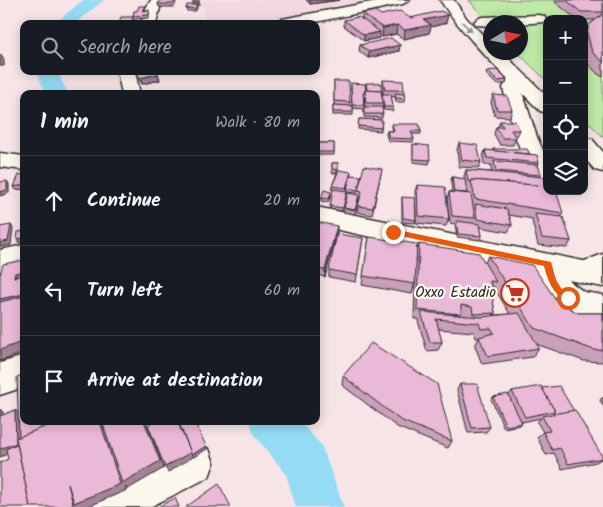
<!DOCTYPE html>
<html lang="en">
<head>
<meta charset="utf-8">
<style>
  body { margin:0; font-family:Kalam,sans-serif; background:#20242c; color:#f1f3f6 }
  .controls { position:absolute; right:15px; top:15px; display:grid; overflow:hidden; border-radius:10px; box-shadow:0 2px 12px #0003 }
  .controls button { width:45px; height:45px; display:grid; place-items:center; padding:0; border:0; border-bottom:1px solid #363941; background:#171b24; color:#f1f3f6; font:25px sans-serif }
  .compass { position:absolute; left:483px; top:15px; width:45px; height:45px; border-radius:50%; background:#171b24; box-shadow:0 2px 12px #0003; rotate:80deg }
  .stop { position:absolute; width:15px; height:15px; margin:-11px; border:4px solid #ea580c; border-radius:50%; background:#fff }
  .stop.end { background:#ea580c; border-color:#fff; box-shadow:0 1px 5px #0008 }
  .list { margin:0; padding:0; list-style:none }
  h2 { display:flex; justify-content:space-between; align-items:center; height:65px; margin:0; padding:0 20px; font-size:21px }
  h2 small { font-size:16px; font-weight:400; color:#9ea1a6 }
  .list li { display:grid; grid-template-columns:32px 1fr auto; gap:15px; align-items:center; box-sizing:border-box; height:90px; padding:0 20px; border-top:1px solid #363941 }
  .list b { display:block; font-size:19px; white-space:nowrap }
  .list em { font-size:16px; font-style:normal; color:#9ea1a6 }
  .icon { flex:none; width:28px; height:28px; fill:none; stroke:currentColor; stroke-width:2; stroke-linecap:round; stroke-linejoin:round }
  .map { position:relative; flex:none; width:603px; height:507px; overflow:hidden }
  .search { position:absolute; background:#171b24; box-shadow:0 2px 12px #0003; left:20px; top:20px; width:300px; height:55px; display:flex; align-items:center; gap:12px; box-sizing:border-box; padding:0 18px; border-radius:10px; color:#9ea1a6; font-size:19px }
  .panel { position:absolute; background:#171b24; box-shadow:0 2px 12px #0003; left:20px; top:90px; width:300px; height:335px; border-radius:10px }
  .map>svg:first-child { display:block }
  .built { fill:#f3d7e2 }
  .green { fill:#beeaa8; stroke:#748a6a }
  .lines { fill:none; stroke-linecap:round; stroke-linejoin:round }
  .river { fill:#93dcf4; fill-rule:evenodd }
  .minor-casing { stroke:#2b2b2b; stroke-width:3 }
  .major-casing { stroke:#2b2b2b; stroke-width:3 }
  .minor { fill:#fbf7ec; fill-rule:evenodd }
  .major { fill:#fbf7ec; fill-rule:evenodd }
  .wall { fill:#ca9fba; stroke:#2b2b2b; fill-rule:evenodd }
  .shaded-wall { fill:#a48297; stroke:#2b2b2b }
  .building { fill:#ebb9d8; stroke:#2b2b2b }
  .oneway { fill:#93918c }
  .route { fill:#ea580c }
  .labels { text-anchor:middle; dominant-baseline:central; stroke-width:4.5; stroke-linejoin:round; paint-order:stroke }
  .poi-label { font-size:15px; fill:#2b2b2b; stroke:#fbf7ec; text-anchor:end }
</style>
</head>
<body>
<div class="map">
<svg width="603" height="507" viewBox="0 0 603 507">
  <rect width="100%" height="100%" fill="#f6e4e6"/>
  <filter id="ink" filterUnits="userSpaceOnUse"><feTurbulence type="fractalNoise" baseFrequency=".02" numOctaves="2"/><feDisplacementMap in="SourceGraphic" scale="10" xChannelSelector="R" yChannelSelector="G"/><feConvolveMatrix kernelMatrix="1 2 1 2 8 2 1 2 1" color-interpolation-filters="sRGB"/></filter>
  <g filter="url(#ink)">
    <path class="built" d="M202,0H386L266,24H206Z"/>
    <path class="green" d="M469,0H603V137L584,118V19H547V81L518,53L520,52V22H490V26Z"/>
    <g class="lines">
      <g class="river">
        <path d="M83,0H104L74,24H54Z"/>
        <path d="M36,71H57L68,94H46Z"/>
        <path d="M249,421H299L321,445L344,507H296L286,474L255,436Z"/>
      </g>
      <defs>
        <g id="minor">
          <path d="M151,0H165L160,8L156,24H141L146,8Z"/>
          <path d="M382,0H410L403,4L306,24H275L277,21L282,19Z"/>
          <path d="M539,15L544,16L546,19L544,22L520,24V22H490V26L477,25L474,22L477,19L482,17Z"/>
          <path d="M117,71H135L140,94H122Z"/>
          <path d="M516,72L522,73L525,77L521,88L537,137L547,159V191H552L547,193L539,190L515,137L503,88L510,73Z"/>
          <path d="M0,153L24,156V170L0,167Z"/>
          <path d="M316,207L603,265V287L568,280L584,292L603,295V319C569,316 548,307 536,273L316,225Z"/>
          <path d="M24,245V265L0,272V250Z"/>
          <path d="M24,356V387L0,395V363Z"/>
          <path d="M195,444L209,449L214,463L209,477L150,507H86L92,492Z"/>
        </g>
        <g id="major">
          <path d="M440,0H454L467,19L490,42V52H502L547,96V113L540,111C505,75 468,42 440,0Z"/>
          <path d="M584,138L592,139L603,152V172L595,170L584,158Z"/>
          <path d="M603,254V277L587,283L577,280L573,272L577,264Z"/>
        </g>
      </defs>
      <use href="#minor" class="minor-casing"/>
      <use href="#major" class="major-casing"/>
      <use href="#minor" class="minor"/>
      <use href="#major" class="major"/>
    </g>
    <g class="wall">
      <path d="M175,0L176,3L174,7H159L158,4Z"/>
      <path d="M306,0H340L310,4Z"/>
      <path d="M556,0H603V77L598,74L587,63L584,52V35L589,25L595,20H584V19H576L555,2Z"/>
      <path d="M197,5V8L196,11H187L186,8Z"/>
      <path d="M146,9V11L149,10V18L134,19L133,24H119V23L133,17V16Z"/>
      <path d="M362,14L410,18L446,23L431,27L429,33L404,39L396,34L382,37L379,35V38L364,41L344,26V20L362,19Z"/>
      <path d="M360,45H400L399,51L368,58L359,51Z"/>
      <path d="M134,71H157L160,80L142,84Z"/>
      <path d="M487,71L507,80L506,84H496L486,74Z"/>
      <path d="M383,80L404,90V94L405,99L404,102H396L395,97L391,96L393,107V111L384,110L383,105L382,118L364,117V109L353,108V115H333V105H334V81L350,102L349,106H352L351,87L366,90V83L382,93V94H383ZM363,96H364L365,107H364Z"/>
      <path d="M493,95L512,110L510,117L495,116L491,102Z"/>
      <path d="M359,119L382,120L381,131L358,129Z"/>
      <path d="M500,121L520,130L517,136H515L516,138L513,145H500L494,134L496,127H498Z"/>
      <path d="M392,124L421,131V134H412L414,139L413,142L388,141L386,134L387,131H393L392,127Z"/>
      <path d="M318,143H334V155H317Z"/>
      <path d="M459,143L481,162L479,168L459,167L457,150Z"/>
      <path d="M413,144L430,160L429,164L413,162Z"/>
      <path d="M493,149L530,154L539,163L538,165L541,175L540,177L563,213L561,217L571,241L567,248L538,245L532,221L533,219L509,215L512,225L508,232L480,227L482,236L480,240L457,237L455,224L450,223L447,199L449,192H452L451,181L452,177L464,179V176L466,170L492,172L491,168L492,165H484L483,157L485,150L492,151Z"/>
      <path d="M332,163H338L337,173L351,172L346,191H347V188L361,176L382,169L372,215L357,212L360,198H359L355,214L344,212V208L357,194V193L347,192L342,211L330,209L333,189H331L332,186L337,173H332Z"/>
      <path d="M24,174V189L16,190L14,187Z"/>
      <path d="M417,185L449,219L446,226L416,223L415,191Z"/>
      <path d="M331,195L328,202L321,201V198Z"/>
      <path d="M402,197L416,220L415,223L402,222Z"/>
      <path d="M316,222L337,232L325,277L316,275Z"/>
      <path d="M369,237L417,250L419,244L485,263L488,256L557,301L578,313H603V362L584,361L536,344L539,348L532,357L482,364L475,346L479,338H476L474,332L438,329L442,342L438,350L427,351L418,321L419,319H414L415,282L412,294L362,285ZM493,286L510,314L493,315L495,313L491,290Z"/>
      <path d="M363,238L356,282L329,277V270Z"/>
      <path d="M343,376L452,441L448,448L397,427L342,385Z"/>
      <path d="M460,384L490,427L486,432L468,433L457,390Z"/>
      <path d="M542,388L574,411L603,458L596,462L562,469L554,453L546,455L537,437L543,432L537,422L541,418L522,422V423L520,425L504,428L491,399L493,397L509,395L512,391Z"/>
      <path d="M603,397V406L600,400Z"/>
    </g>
    <g class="shaded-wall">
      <path d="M310,0H340L310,4Z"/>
      <path d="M193,2H199L200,5H193Z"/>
      <path d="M448,15L446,23L431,27L429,33L404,39L405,30L424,20Z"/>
      <path d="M397,25L396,34L382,37L383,28Z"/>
      <path d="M380,32L379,38L364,41V35Z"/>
      <path d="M400,45L399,51L368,58L369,52Z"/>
      <path d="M1,54L4,61V66H0Z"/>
      <path d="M158,74L160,80L142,84L140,78Z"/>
      <path d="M7,181L9,184V193L0,196V192Z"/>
      <path d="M11,225L13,228L11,245L0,247V243Z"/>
      <path d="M337,226V232L325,277V270Z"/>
      <path d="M24,238V242L19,243L17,239Z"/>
      <path d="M24,263V279L14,277L15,273Z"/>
      <path d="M24,294V302L0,306V299Z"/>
      <path d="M24,316V353L0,361V350Z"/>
      <path d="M0,409L3,412L4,422L0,419Z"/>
      <path d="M15,410L22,415L20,449L0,457V449Z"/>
      <path d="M100,421H146L164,468L128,489L125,487L127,490L87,507H65L68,484Z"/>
      <path d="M177,421L193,457L168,472L165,467Z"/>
      <path d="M206,446L207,449L194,457L192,455Z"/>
    </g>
    <g class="building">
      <path d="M160,0H175L173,4H158Z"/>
      <path d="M192,0H199V2H193Z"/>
      <path d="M566,0H603V12H581Z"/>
      <path d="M187,5H197L195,9L186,8Z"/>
      <path d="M139,6H146L143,11L149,10V15L133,16L134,11H137Z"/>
      <path d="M375,11L381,15L400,11L410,18L441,11L448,15L424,20L431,25L405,30L397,25L383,28L362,14Z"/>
      <path d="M603,14V62L592,52L587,33L589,25Z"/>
      <path d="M121,17H133L132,22L119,23Z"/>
      <path d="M359,17L380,32L364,35L344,20Z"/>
      <path d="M391,38L400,45L369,52L360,45Z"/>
      <path d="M497,70L507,80L497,81L487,71Z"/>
      <path d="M136,71H157L158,74L140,78Z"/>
      <path d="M383,80L403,81L404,90H385Z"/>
      <path d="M334,81H349L350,102L334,101Z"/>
      <path d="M351,83L365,84L366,90H365L364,93H363L364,105H352Z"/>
      <path d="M366,83H381L382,93L381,91L367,90Z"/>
      <path d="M365,90L381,91L383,103H366Z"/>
      <path d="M395,93L404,94L405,99L396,98Z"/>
      <path d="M382,94H391L393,107H384Z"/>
      <path d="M493,95L507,96L512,110H497Z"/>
      <path d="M333,105L353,106V112H333Z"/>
      <path d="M364,107H382L383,114H364Z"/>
      <path d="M359,119L382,120L381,128L358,126Z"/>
      <path d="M500,121H515L520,130H511L516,138H502L496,127H503Z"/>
      <path d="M392,124H419L421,131H411L414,139L389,138L387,131H394Z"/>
      <path d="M318,143H334V152H317Z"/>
      <path d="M459,143L477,145L481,162L462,160Z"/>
      <path d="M413,144L429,146L430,160L413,159Z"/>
      <path d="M493,149H527L530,154L494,151Z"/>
      <path d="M485,150L537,155L539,163L487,158Z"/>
      <path d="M494,161L538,165L541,175L496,171Z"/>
      <path d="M332,163H338V170L332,169Z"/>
      <path d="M364,166L382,169L373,208L358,206L362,191L358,190Z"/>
      <path d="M339,170L351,172L346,188L332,186Z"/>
      <path d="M466,170L544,177L547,186L471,180V182L468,181Z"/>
      <path d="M24,174V185L14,187L19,175Z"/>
      <path d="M351,175L361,176L358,190L347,188Z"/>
      <path d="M452,177L465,179L467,193L454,192Z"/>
      <path d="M471,180L547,186V191H556L563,213L475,199Z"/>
      <path d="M7,181V190L0,192V182Z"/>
      <path d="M417,185L445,187L449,219L418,216Z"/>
      <path d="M333,189L347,191L343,208L330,206Z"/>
      <path d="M324,190L331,192L329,199L321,198Z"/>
      <path d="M449,192L471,194L475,218L452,216Z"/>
      <path d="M348,193L359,195L355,210L344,208Z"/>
      <path d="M402,197L415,198L416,220L403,218Z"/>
      <path d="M475,204L507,209L512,225L477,219Z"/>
      <path d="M535,214L563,217L571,241L542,238Z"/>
      <path d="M456,221L480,224L482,236L458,234Z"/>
      <path d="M316,222L337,226L325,270L316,269Z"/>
      <path d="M11,225L8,241L0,243V227Z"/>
      <path d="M24,231V238L17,239L18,232Z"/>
      <path d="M337,234L363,238L357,275L329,270Z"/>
      <path d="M369,237L417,244L415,284L363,276Z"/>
      <path d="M419,244L479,253L496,282L490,281L495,313L473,314L472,307L461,305V314L417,310Z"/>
      <path d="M488,256L532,265L557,301L578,313H603V350H594L534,328Z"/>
      <path d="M24,260L22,272L15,273L14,277L24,275V294L0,299V275L3,264Z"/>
      <path d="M24,296V316L19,343L0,350V302Z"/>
      <path d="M421,312L481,317L519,313L539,348L488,356L479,337L494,333L491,328L481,329L479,323L436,319L442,342H430Z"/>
      <path d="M371,343L437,384L452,441L400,420L343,376Z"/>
      <path d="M24,374V421H59L52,424L19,437L17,377Z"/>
      <path d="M460,384H477L490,427L472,428Z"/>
      <path d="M541,386L555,411L525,417L512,391Z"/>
      <path d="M559,386L574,411L554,414L553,413L555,411L542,388Z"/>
      <path d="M508,394L522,423L506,426L493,397Z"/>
      <path d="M15,410L16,443L0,449V416Z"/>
      <path d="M575,410L603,458L568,464L560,448L552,450L543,432L550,431L542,416Z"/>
      <path d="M59,421H100L120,484L74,503L68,484L73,504L65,507H30L16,438L52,424Z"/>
      <path d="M102,421H144L160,461L122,483Z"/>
      <path d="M154,421H177L191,452L165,467L148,425Z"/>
      <path d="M178,421H194L206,446L192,455Z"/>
      <path d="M17,444L30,507H0V463L8,459L6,449Z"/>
      <path d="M219,484L231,507H186Z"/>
      <path d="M175,498L179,507H158Z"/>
    </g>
    <defs><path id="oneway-solid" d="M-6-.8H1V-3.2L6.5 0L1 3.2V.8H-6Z" transform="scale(1.25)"/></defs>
    <use class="oneway" href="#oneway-solid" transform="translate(467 27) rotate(46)"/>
  </g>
  <path class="route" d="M393,229L551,262L556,280L561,288L573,298L568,301C553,295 548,281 544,266L391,234V230Z"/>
  <defs>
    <symbol id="supermarket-ring" viewBox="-11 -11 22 22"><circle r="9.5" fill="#fbf7ec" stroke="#c8321e" stroke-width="1.5"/><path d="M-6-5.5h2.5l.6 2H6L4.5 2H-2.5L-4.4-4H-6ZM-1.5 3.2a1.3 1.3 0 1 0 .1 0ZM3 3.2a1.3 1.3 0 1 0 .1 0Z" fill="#c8321e"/></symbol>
  </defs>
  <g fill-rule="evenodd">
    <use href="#supermarket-ring" x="499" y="277" width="32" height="32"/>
  </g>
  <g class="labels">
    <g class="poi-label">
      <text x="496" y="293">Oxxo Estadio</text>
    </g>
  </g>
</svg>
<div class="controls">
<button>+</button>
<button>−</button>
<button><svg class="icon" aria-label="locate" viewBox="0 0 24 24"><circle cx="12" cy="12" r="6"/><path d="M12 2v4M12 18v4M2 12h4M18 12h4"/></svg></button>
<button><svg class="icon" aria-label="layers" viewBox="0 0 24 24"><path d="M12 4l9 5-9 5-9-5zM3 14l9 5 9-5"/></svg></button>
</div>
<svg class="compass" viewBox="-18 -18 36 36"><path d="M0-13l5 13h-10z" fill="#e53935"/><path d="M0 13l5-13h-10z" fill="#9ea1a6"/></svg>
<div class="stop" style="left:568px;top:298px"></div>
<div class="stop end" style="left:393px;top:232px"></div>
<div class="search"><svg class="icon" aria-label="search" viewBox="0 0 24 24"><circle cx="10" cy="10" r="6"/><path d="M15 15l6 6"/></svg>Search here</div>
<section class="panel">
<h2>1 min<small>Walk · 80 m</small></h2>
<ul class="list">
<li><svg class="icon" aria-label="ahead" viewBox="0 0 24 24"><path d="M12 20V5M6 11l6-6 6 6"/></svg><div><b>Continue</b></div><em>20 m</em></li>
<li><svg class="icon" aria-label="left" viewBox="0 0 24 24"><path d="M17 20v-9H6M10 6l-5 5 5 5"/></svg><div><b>Turn left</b></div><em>60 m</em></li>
<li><svg class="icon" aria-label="arrive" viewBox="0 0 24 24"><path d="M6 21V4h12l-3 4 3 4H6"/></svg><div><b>Arrive at destination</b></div></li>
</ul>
</section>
</div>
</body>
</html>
